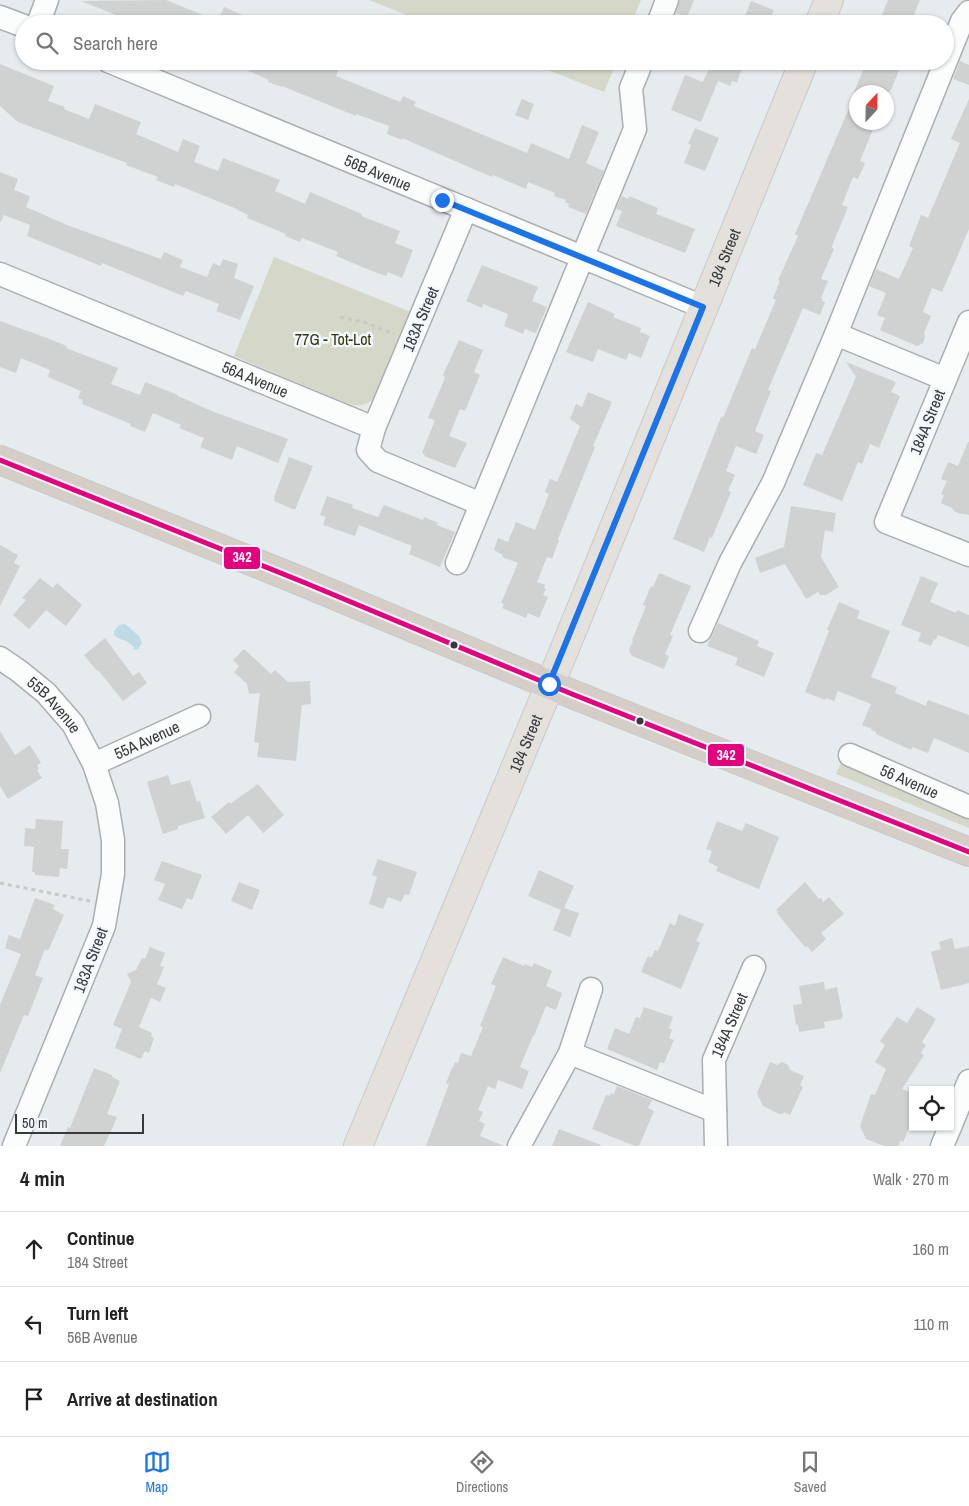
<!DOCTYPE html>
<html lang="en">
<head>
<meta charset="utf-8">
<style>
  body { margin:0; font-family:"Archivo Narrow",sans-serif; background:#f2f2f2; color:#222 }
  .controls { position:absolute; right:15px; bottom:15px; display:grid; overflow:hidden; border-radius:0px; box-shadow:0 1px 4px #0004 }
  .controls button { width:45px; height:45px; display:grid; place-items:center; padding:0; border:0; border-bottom:1px solid #e0e0e0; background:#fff; color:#222; font:25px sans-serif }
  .compass { position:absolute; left:849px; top:85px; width:45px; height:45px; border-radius:50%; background:#fff; box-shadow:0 1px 4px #0004; rotate:22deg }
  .scale { position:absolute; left:15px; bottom:12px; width:129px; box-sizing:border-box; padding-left:5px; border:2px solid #373a3d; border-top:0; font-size:14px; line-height:18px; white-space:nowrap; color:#373a3d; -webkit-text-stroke:4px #f2f8fe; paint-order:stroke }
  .stop { position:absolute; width:15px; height:15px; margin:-11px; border:4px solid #1a73e8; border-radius:50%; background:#fff }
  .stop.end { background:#1a73e8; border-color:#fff; box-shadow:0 1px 5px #0008 }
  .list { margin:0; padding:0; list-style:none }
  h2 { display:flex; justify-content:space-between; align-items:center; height:65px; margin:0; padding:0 20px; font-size:21px }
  h2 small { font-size:16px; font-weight:400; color:#767676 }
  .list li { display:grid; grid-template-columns:32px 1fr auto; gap:15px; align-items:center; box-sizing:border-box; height:75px; padding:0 20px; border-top:1px solid #e0e0e0 }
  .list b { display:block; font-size:19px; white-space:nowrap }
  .list p { margin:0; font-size:16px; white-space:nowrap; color:#767676 }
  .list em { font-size:16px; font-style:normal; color:#767676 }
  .icon { flex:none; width:28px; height:28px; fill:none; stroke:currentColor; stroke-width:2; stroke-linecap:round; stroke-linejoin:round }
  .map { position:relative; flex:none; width:969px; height:1146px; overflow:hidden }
  .search { position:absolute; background:#fff; box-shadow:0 1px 4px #0004; left:15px; right:15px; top:15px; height:55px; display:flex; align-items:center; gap:12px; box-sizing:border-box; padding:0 18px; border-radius:28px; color:#767676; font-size:19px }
  .sheet { height:290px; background:#fff }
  nav { display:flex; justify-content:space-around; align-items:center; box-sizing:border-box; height:70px; border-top:1px solid #e0e0e0; background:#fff; font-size:14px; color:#767676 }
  nav a { display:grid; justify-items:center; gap:2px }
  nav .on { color:#1a73e8 }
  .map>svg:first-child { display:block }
  .green { fill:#d5d8c8 }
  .water { fill:#bedae5 }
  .building { fill:#d0d2d2 }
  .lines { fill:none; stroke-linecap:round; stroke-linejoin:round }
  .minor-casing { stroke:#abaeb1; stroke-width:25 }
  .major-casing { stroke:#c7c9ca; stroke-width:30 }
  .highway-casing { stroke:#c7c9ca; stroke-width:30 }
  .path { stroke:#c7c9ca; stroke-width:3; stroke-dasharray:4 4; stroke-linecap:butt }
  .minor { stroke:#fbfcfc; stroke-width:22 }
  .major { stroke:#e4e0db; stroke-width:28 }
  .highway { stroke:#d5cec6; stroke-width:28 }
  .bus-1-casing { stroke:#f2f8fe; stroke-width:9 }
  .bus-1 { stroke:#e5007d; stroke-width:5 }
  .route { stroke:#1a73e8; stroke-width:6 }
  .bus-dot { fill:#373a3d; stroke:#f2f8fe; stroke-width:2 }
  .labels { text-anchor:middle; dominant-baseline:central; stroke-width:5; stroke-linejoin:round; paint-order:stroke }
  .street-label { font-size:16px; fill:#373a3d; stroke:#f2f8fe }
  .park-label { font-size:16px; fill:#363700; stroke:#f2f8fe }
  .line-badge { stroke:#f2f8fe; stroke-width:2 }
  .badge-label { font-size:14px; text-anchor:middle; font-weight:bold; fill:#fff }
</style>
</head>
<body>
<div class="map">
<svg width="969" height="1146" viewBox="0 0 969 1146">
  <rect width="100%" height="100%" fill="#e6ebee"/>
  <g class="green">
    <path d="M369,0H641L631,24H429Z"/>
    <path d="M525,61H617L604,92Z"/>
    <path d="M274,257L411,312L376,396C368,405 360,407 349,404L234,356Z"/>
    <path d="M842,760L969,814V828L836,774Z"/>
  </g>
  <path class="water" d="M125,624L139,636L142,643L138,649L134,650V647L126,641L120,639L114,635V631L119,625Z"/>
  <g class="building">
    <path d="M166,0L218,21L224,7L263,24H138L81,1Z"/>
    <path d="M680,0H694L687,17L676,13Z"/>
    <path d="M888,0H920L910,24H878Z"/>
    <path d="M751,1L774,10L768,24H742Z"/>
    <path d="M226,61H323L339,68L336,76L400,102L403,96L416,102L414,106L527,153L531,143L569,159L582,125L599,132L586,163L604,171L586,214L568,207L569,204L565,202L566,200L554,196L555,193L528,182L526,189L493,175L492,177L402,138V140L387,134L389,126L356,114V116L282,86V87L268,82L269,80Z"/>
    <path d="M712,61H744L737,83L732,81L730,86L718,81L701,122L671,110L685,75L703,82Z"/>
    <path d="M867,61H903L890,92H856V122H876L860,161L865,163L858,179L853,177L842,205L848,207L832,246V248L834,249L821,279L828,281L821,298L823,299L822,301L825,302L820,315L803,308L768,390L771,391L755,431L764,435L756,454L736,446L726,471L735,475L728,491L731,492L712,538L710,537L704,552L673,539L721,417L723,418L752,348L755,349L776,300L773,298L780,281L778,280L798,236L795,234L856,92H854Z"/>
    <path d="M960,61L969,65V85L953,79Z"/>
    <path d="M0,64L54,86L48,101L65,107L64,109L89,119L95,104L141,122L136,134L178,152L183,139L200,146L194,162L218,171L223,158L280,180L275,191L305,204L310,192L362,214L361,216L400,231L395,243L413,250L402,278L388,272L386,276L372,271L336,256L338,252L302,238L300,242L285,236L286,234L247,218L248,215L232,207L175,184L174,187L156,180L158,177L126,165L127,163L18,122L0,106Z"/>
    <path d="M522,99L534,104L528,120L515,115Z"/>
    <path d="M969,99V229L942,292L932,288L923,312L931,316L924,333L925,337L923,343L917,346L880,330L885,318L877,315L886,293L869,286L876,269L899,279L913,248L909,246L921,215L928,218L960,143L951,139Z"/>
    <path d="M695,128L719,138L705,171L684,163L691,145L688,144Z"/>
    <path d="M0,172L18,179L14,190L30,196L26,207L67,225L161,259L164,252L183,260L180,267L207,277L213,263L220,266L223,259L238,264L234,278L254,286L240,320L216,311L219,304L186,291L183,296L102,263L101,266L27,236L30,225L4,215L0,223Z"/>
    <path d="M622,196L628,199L629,196L658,208L656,214L695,229L685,253L616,226L622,211L616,209Z"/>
    <path d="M482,265L538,287L532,301L547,307L536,333L525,329L523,334L504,326L508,314L483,304L482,308L466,301Z"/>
    <path d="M588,302L615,314L613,317L641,328L640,332L650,336L641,358L629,353L626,360L598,349L593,362L566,352Z"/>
    <path d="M0,321L47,338L67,346L66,348L118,368L111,384L140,395L145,382L178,395V396L214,412L288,439L278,463L237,446L232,460L200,447L204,438L179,428L181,425L153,413L145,432L130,426L131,424L82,404L83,400L78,398L81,391L48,377L50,370L21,358L16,373L0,367Z"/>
    <path d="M459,340L483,350L474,372L480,375L465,411L460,409L449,436L467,443L455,468L424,456L425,454L422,453L435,420L428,418L445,378L443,375Z"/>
    <path d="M846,362L896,382L891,392L900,396L879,448L870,444L862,464L858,462L842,501L803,485L816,453L822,455L856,377Z"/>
    <path d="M588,392L612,402L593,446L595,447L558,539L559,540L552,559L547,557L537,582L545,585L544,588L546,589L543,595L548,597L539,618L528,613L526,618L502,608L504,604L501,603L518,563L502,557L503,555L494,550L498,538L508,542L516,522L535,530L549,494L545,492L550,479L557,482L580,426L570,419L576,404L582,407Z"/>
    <path d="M968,442H969V515L958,513L954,511L952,508L941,503L944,495L941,494L947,481L941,479L948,462L958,466Z"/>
    <path d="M289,457L313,466L295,510L274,501L275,498L274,497Z"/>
    <path d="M327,496L353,505L352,508L378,517L384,505L423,520L424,517L438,523L437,525L455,532L440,567L409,554L412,546L359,525L355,536L323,525L326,517L320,515Z"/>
    <path d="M791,506L836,513L833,532L825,530L821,557L839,587L826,595H820L818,592L806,599L785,564L760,573L755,558L784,547Z"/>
    <path d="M0,545L18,555L14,563L20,566L0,606Z"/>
    <path d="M659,573L691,586L670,635L673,636L665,654L669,656L664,669L632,656L629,650L633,641L632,640L646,606L643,605L651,586L653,587Z"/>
    <path d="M921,576L938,583L930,602L956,613L957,610L969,615V647L938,635L936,640L934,639L931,646L918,641L921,633L901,625Z"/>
    <path d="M40,578L53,588L57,583L82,605L66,626L46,610L29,629L13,615L26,600L22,598Z"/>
    <path d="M839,602L860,611L857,618L890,631L871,677L897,687L895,693L926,706L928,700L969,715V753L934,738L928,753L912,747L911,750L876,734V732L871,730L872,729L862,725L871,704L838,691L834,701L826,698L825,700L805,692L829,631L827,630Z"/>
    <path d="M718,623L759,641L757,646L774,653L764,677L735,665L738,658L707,646Z"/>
    <path d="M105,638L133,676L139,672L147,683L123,701L98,670L97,671L84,655Z"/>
    <path d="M244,649L271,674L275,670L288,682L310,681L311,704L302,705L296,761L257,757L259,743L254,742L260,693L249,694L247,684L234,672L239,666L233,660Z"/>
    <path d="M0,731L15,755L30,745L41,763L37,765L39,769L37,770L42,778L8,799L0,786Z"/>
    <path d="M168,775L171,785L190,780L197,802L200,801L205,818L178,826V829L163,834L147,782Z"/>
    <path d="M258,784L284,815L263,833L248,815L226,834L211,817L229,802L230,804Z"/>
    <path d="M36,819L63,821L61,849H69L67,869L60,868L59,877L35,875V872H32L34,847L24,846L25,828L35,829Z"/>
    <path d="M717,821L742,831L746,823L779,837L759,889L716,871L718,867L708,862L712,851L706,849Z"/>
    <path d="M378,859L417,872L409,895L405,894L401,902L388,897L383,909L369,904L377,877L372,875Z"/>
    <path d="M162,861L202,875L192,900L187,898L182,909L158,900L165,884L154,880Z"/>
    <path d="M539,870L574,886L564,908L579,913L570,937L553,930L561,910L528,896Z"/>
    <path d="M239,882L260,890L252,910L231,901Z"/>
    <path d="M805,882L819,899L821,898L823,902L829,897L844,914L821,933L826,939L812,952L807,946L805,947L789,928L777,913L778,912L776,910Z"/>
    <path d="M35,898L55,905L53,909L64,915L48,951L45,949L35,975L43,978L28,1016L24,1015L0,1073V1005L21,954L5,948L9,935L20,939Z"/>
    <path d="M679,914L704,924L696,941L700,943L681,989L641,972L648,956L651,958L655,950L658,951L670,923L675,926Z"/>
    <path d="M952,938L955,949L969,946V983L941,990L931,952L941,949L939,942Z"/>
    <path d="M150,947L165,953L160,966L164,967L157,984L166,988L160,1002L151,998L139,1027L152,1033L151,1036L154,1038L149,1053L145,1051L141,1059L115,1048L122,1029L113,1025L131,982L127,974L136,970L142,958L145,959Z"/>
    <path d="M503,957L524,966L525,964L532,967L534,963L552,971L546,986L562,993L556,1010L546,1006L534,1036H533L520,1067L529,1071L522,1089L498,1080L495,1089L488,1086L478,1110L483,1112L479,1121L485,1124L480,1136L504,1146H426L449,1084L446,1083L452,1068H453L455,1062L458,1063L461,1053L471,1056L483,1027L480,1026L496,986L491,984Z"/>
    <path d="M824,982L825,990L837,987L843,1017H841L842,1019L824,1022L825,1028L799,1032L798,1024L796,1025L793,1005L802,1004L799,986Z"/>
    <path d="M644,1007L673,1017L669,1028L672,1030L669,1038L674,1040L664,1063L660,1062L657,1070L607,1049L615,1028L629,1034L636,1017L640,1018Z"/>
    <path d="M917,1007L936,1019L922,1042L926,1045L921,1053L924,1055L902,1089L913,1093V1119L903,1142L900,1141L899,1146H884L866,1139L860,1126L871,1094L875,1095L886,1069L875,1062L885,1045L880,1041L897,1017L907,1023Z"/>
    <path d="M770,1062L777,1065L782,1062L788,1065L790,1070L804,1076L800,1085L803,1087L790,1115L784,1112L783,1114H779L763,1106L757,1093Z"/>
    <path d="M94,1068L112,1075V1077L120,1081L107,1114L117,1117L112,1129L104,1146H60L68,1127L70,1128Z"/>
    <path d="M617,1086L652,1100L648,1108L654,1111L639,1146H635L592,1129L606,1095L610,1096L611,1093L614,1094Z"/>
    <path d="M559,1129L601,1145V1146H552Z"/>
  </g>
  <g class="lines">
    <defs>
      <g id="minor">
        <path d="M0,17L24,26"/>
        <path d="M38,24L47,0"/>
        <path d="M658,24L667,0"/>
        <path id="s1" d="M108,61L703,307"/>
        <path d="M466,209L374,428L368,450L378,461L481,504"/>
        <path id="s2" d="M0,274L374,428"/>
        <path d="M969,322L886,522L969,555"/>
        <path d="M836,334L945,379"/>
        <path d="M457,563L635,129L631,88L642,61"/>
        <path d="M700,631L730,563L773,483L836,334L962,21L969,12"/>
        <path id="s3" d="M0,658L19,671L46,693L73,724L94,764L107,803L113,840V874L104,926L14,1146"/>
        <path id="s4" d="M850,755L969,807"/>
        <path id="s5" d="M94,764L199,716"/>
        <path d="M570,1053L715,1111"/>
        <path d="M950,1127L969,1081"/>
        <path d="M519,1146L570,1053L591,989"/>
        <path id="s6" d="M716,1146L714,1060L754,967"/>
        <path d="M942,1146L950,1127"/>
      </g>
      <g id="major">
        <path d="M819,24L829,0"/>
        <path id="s7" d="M358,1146L563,653L804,61"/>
      </g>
      <path id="highway" d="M0,460L303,582L572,694L969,852"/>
    </defs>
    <use href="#minor" class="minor-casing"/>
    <use href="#major" class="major-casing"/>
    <use href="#highway" class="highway-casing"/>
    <g class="path">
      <path d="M340,317L364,322L394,334"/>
      <path d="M0,883L90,901"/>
    </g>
    <use href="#minor" class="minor"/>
    <use href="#major" class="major"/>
    <use href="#highway" class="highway"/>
    <defs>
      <path id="bus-1" d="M0,460L303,582L572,694L969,852"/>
    </defs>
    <use href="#bus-1" class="bus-1-casing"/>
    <use href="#bus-1" class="bus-1"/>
  </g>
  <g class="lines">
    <path class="route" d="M442,200L703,307L549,684"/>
  </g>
  <g class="bus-dot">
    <circle cx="454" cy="645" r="4.5"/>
    <circle cx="640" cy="721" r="4.5"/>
  </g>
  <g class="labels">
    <g class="street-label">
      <text stroke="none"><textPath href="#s1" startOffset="292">56B Avenue</textPath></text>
      <text stroke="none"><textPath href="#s7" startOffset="961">184 Street</textPath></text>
      <text transform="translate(420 319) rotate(-67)">183A Street</text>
      <text stroke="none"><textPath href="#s2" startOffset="276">56A Avenue</textPath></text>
      <text transform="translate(927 422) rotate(-68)">184A Street</text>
      <text stroke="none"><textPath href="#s3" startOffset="72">55B Avenue</textPath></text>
      <text stroke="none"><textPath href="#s5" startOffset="58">55A Avenue</textPath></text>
      <text stroke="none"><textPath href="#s7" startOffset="436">184 Street</textPath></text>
      <text stroke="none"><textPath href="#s4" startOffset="65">56 Avenue</textPath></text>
      <text transform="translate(90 960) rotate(-69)">183A Street</text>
      <text stroke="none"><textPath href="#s6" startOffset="124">184A Street</textPath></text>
    </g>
    <g class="park-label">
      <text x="333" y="339">77G - Tot-Lot</text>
    </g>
  </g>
  <g class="line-badge">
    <rect x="223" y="546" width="38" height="24" rx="5" fill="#e5007d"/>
    <rect x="707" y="743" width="38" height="24" rx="5" fill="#e5007d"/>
  </g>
  <g class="badge-label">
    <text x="242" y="562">342</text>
    <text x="726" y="760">342</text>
  </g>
</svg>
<div class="controls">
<button><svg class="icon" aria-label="locate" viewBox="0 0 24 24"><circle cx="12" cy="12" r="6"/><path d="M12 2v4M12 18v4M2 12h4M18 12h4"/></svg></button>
</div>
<svg class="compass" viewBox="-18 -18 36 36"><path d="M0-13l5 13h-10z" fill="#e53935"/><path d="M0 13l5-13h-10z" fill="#767676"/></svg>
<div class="scale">50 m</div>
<div class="stop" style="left:549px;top:684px"></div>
<div class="stop end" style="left:442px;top:200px"></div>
<div class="search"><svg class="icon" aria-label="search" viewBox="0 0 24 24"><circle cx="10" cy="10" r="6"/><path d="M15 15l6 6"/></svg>Search here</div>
</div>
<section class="sheet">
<h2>4 min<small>Walk · 270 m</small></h2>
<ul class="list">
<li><svg class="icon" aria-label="ahead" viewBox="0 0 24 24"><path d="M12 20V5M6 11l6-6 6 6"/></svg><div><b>Continue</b><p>184 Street</p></div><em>160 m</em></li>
<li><svg class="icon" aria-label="left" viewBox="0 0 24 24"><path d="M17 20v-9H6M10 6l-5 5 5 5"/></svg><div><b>Turn left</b><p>56B Avenue</p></div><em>110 m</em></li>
<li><svg class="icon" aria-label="arrive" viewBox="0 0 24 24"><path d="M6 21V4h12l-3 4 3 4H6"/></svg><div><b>Arrive at destination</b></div></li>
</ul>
</section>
<nav>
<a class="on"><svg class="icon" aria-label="map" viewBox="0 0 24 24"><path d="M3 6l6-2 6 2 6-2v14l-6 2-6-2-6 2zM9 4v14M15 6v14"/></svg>Map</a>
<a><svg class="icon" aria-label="directions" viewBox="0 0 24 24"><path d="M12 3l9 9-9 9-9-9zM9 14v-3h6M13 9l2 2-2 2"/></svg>Directions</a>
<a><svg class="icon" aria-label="saved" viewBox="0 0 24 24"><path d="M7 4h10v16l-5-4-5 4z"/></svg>Saved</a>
</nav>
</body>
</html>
